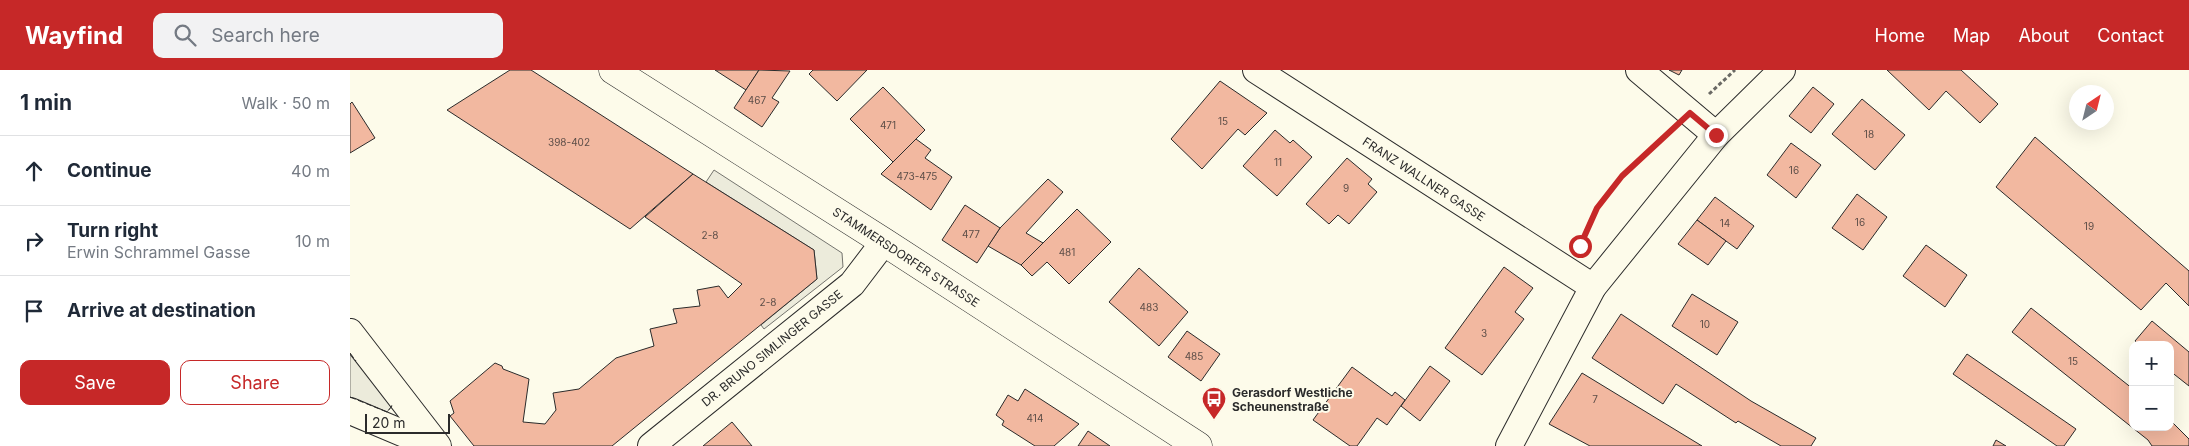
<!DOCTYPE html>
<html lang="en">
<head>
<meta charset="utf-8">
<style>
  body { margin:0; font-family:Inter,sans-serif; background:#f2f2f3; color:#1f2937 }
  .controls { position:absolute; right:15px; bottom:15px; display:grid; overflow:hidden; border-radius:10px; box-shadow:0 5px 20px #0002 }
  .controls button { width:45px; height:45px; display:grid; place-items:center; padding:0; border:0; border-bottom:1px solid #e0e1e3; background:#fff; color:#1f2937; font:25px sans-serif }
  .compass { position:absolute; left:1719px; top:15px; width:45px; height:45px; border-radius:50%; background:#fff; box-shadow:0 5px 20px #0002; rotate:35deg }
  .scale { position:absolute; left:15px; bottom:12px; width:85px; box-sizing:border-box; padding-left:5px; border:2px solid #2b2b2b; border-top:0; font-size:14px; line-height:18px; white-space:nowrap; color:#2b2b2b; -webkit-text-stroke:4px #fdfbea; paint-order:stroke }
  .stop { position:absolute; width:15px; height:15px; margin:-11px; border:4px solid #c62828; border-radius:50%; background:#fff }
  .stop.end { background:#c62828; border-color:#fff; box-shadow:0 1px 5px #0008 }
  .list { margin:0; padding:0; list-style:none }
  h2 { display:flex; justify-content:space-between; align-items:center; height:65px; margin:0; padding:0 20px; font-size:21px }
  h2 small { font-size:16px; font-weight:400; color:#747a83 }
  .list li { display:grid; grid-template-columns:32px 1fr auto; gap:15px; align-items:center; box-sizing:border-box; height:70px; padding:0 20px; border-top:1px solid #e0e1e3 }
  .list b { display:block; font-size:19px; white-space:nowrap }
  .list p { margin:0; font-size:16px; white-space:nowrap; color:#747a83 }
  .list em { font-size:16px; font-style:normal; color:#747a83 }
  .actions { display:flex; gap:10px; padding:15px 20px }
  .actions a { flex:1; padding:11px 0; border:1px solid #c62828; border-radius:10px; text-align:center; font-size:18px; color:#c62828 }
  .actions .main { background:#c62828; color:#fff }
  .icon { flex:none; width:28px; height:28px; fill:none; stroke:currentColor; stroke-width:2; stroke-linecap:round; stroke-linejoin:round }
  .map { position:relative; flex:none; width:1839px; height:376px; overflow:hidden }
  header { display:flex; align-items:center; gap:30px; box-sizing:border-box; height:70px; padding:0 25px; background:#c62828; color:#fff }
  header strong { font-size:24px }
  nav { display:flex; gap:28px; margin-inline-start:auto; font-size:18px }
  .search { width:350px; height:45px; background:#f2f2f3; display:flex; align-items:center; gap:12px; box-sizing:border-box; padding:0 18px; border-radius:10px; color:#747a83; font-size:19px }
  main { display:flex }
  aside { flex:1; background:#fff }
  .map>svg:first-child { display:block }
  .green { fill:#ecebdb; stroke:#74746e }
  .building { fill:#f2b8a0; stroke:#2b2b2b }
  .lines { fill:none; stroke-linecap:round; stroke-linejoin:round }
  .minor-casing { stroke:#2b2b2b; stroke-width:28 }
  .secondary-casing { stroke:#2b2b2b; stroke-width:29 }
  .path { stroke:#6a6964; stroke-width:3; stroke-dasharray:4 2.5; stroke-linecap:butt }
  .minor { stroke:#fdfbea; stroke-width:26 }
  .secondary { stroke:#fdfbea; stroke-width:28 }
  .fence { stroke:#2b2b2b; stroke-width:1; stroke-dasharray:6 2.5; stroke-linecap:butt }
  .route { stroke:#c62828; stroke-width:6 }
  .labels { text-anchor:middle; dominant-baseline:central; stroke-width:4; stroke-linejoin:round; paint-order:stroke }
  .number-label { font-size:10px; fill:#5d4e48 }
  .street-label { font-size:12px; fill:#2b2b2b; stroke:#fdfbea }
  .poi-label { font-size:12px; font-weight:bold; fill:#2b2b2b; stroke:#fdfbea; text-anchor:start }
</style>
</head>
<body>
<header>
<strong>Wayfind</strong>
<div class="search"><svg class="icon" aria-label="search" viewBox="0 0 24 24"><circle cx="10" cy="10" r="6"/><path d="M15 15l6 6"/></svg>Search here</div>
<nav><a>Home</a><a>Map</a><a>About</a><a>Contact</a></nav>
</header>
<main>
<aside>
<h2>1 min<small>Walk · 50 m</small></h2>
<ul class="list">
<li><svg class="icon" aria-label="ahead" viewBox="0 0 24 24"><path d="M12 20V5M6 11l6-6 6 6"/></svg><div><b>Continue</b></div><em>40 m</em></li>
<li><svg class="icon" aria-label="right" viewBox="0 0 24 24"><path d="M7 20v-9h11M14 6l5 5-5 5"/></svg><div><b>Turn right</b><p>Erwin Schrammel Gasse</p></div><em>10 m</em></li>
<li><svg class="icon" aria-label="arrive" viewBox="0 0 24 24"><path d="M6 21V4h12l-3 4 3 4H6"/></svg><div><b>Arrive at destination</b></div></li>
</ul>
<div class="actions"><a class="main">Save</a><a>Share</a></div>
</aside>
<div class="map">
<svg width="1839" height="376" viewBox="0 0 1839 376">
  <rect width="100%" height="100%" fill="#fdfbea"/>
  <g class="green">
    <path d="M364,100L492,183L493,197L414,259L411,255L467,209L464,180L356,112Z"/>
    <path d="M0,283L42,336L37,342L0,327Z"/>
  </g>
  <g class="building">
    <path d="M160,0H181L343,104L280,159L97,40Z"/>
    <path d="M365,0H409L396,20Z"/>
    <path d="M409,0L440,1L422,28L429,32L412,57L384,38Z"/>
    <path d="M463,0H517L487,31L459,4Z"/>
    <path d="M1319,0H1332L1329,5Z"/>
    <path d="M1537,0H1611L1648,34L1630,53L1596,21L1579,40Z"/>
    <path d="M870,11L917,43L895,65L888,59L852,99L821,69Z"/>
    <path d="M533,17L575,60L543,92L500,49Z"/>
    <path d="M1463,17L1484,34L1461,63L1439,46Z"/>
    <path d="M1512,29L1555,65L1525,100L1482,64Z"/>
    <path d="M2,32L25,68L0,83V34Z"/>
    <path d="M925,60L940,73L943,70L962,87L927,126L893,96Z"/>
    <path d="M1685,67L1839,201V236L1816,213L1791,240L1646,117Z"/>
    <path d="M566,69L581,80L575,88L602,107L581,140L531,104Z"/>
    <path d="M1441,73L1471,95L1446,128L1417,105Z"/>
    <path d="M997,88L1022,109L1018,114L1027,122L999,154L988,145L979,154L956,134Z"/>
    <path d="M343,104L464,180L467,209L262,376H124L100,346L104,343L100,331L145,293L152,296L153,299L179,309L173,352L195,354L206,340L203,323L229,319L266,288L304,276L300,259L327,253L323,239L350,236L347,220L369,216L378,228L392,214L295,147Z"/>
    <path d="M698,109L713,122L676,163L693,173L671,195L638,176L650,158Z"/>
    <path d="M1507,124L1537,147L1513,180L1482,158Z"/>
    <path d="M1365,127L1404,156L1387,179L1347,150Z"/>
    <path d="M615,135L650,158L627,193L592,170Z"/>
    <path d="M727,139L761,172L719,214L697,192L682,206L671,195Z"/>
    <path d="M1347,150L1376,171L1358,195L1328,174Z"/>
    <path d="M1576,175L1617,205L1595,237L1553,206Z"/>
    <path d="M1154,197L1183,218L1165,242L1174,249L1132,305L1095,278Z"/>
    <path d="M789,198L838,242L809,276L759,232Z"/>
    <path d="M1342,224L1388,252L1367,285L1322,256Z"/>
    <path d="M1681,238L1783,319V357H1820V350L1839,369V376H1802L1798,370L1662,262Z"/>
    <path d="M1271,244L1401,331L1466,368L1461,376H1431L1388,351L1386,353L1326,314L1313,334L1242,288Z"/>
    <path d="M1802,251L1839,282V316L1820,301V275H1789L1785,271Z"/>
    <path d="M837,261L870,284L851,311L818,287Z"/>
    <path d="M1617,284L1726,359L1714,376H1707L1603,304Z"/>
    <path d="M1080,296L1100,311L1070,351L1051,336Z"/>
    <path d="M1002,297L1042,326L1045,322L1055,330L1037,355L1027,348L1007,376H1000L963,350Z"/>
    <path d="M1232,303L1352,376H1240L1199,354Z"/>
    <path d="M675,319L729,354L704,376H685L652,355L654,351L646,345L658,325L668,331Z"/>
    <path d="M382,352L402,376H353Z"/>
    <path d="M738,361L760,376H728Z"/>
    <path d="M1646,370L1656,376H1643Z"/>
  </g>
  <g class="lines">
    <defs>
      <g id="minor">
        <path d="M906,0L1243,217"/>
        <path d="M1289,0L1366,65"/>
        <path d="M0,262L88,376"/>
        <path d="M0,341L83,376"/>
        <path d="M301,376L502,214L534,172"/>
        <path d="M1159,376L1243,217L1366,65L1432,0"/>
      </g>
      <path id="secondary" d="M263,0L534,172L848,376"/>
    </defs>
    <use href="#minor" class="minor-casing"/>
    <use href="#secondary" class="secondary-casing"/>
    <g class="path">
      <path d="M1359,24L1385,0"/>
      <path d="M1230,177L1247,138L1272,106L1320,61"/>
    </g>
    <use href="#minor" class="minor"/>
    <use href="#secondary" class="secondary"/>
    <g class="fence">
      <path d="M0,283L6,291"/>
      <path d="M0,327L37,342L42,336L41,334"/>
    </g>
  </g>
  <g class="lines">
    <path class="route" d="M1230,176L1247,138L1272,106L1340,43L1366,65"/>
  </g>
  <defs>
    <symbol id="bus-pin" viewBox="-11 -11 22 30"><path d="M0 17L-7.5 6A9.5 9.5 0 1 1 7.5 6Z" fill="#c62828" stroke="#fdfbea"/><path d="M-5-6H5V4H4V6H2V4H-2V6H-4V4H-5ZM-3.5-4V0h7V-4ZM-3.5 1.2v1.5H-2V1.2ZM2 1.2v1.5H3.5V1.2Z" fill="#fff"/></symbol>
  </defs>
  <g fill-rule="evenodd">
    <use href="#bus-pin" x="850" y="315" width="28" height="38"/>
  </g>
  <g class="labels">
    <g class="number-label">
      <text x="407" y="30">467</text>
      <text x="873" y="51">15</text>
      <text x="538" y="55">471</text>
      <text x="1519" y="64">18</text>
      <text x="219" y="72">398-402</text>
      <text x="928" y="92">11</text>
      <text x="1444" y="100">16</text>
      <text x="567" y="106">473-475</text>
      <text x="996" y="118">9</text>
      <text x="1510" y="152">16</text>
      <text x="1375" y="153">14</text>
      <text x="1739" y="156">19</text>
      <text x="621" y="164">477</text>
      <text x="360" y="165">2-8</text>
      <text x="717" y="182">481</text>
      <text x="418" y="232">2-8</text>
      <text x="799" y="237">483</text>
      <text x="1355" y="254">10</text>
      <text x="1134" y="263">3</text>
      <text x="844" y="286">485</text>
      <text x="1723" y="291">15</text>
      <text x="1245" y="329">7</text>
      <text x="685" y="348">414</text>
    </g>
    <g class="street-label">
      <text transform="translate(1074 109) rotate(33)">FRANZ WALLNER GASSE</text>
      <text transform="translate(556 187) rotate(33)">STAMMERSDORFER STRASSE</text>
      <text transform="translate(422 278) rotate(-39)">DR. BRUNO SIMLINGER GASSE</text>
    </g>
    <g class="poi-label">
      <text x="882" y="322">Gerasdorf Westliche<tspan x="882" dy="14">Scheunenstraße</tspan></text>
    </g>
  </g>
</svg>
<div class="controls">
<button>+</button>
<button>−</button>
</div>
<svg class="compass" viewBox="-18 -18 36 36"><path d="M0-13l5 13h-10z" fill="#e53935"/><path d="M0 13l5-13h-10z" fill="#747a83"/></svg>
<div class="scale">20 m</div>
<div class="stop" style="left:1230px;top:176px"></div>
<div class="stop end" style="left:1366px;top:65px"></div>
</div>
</main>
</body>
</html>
